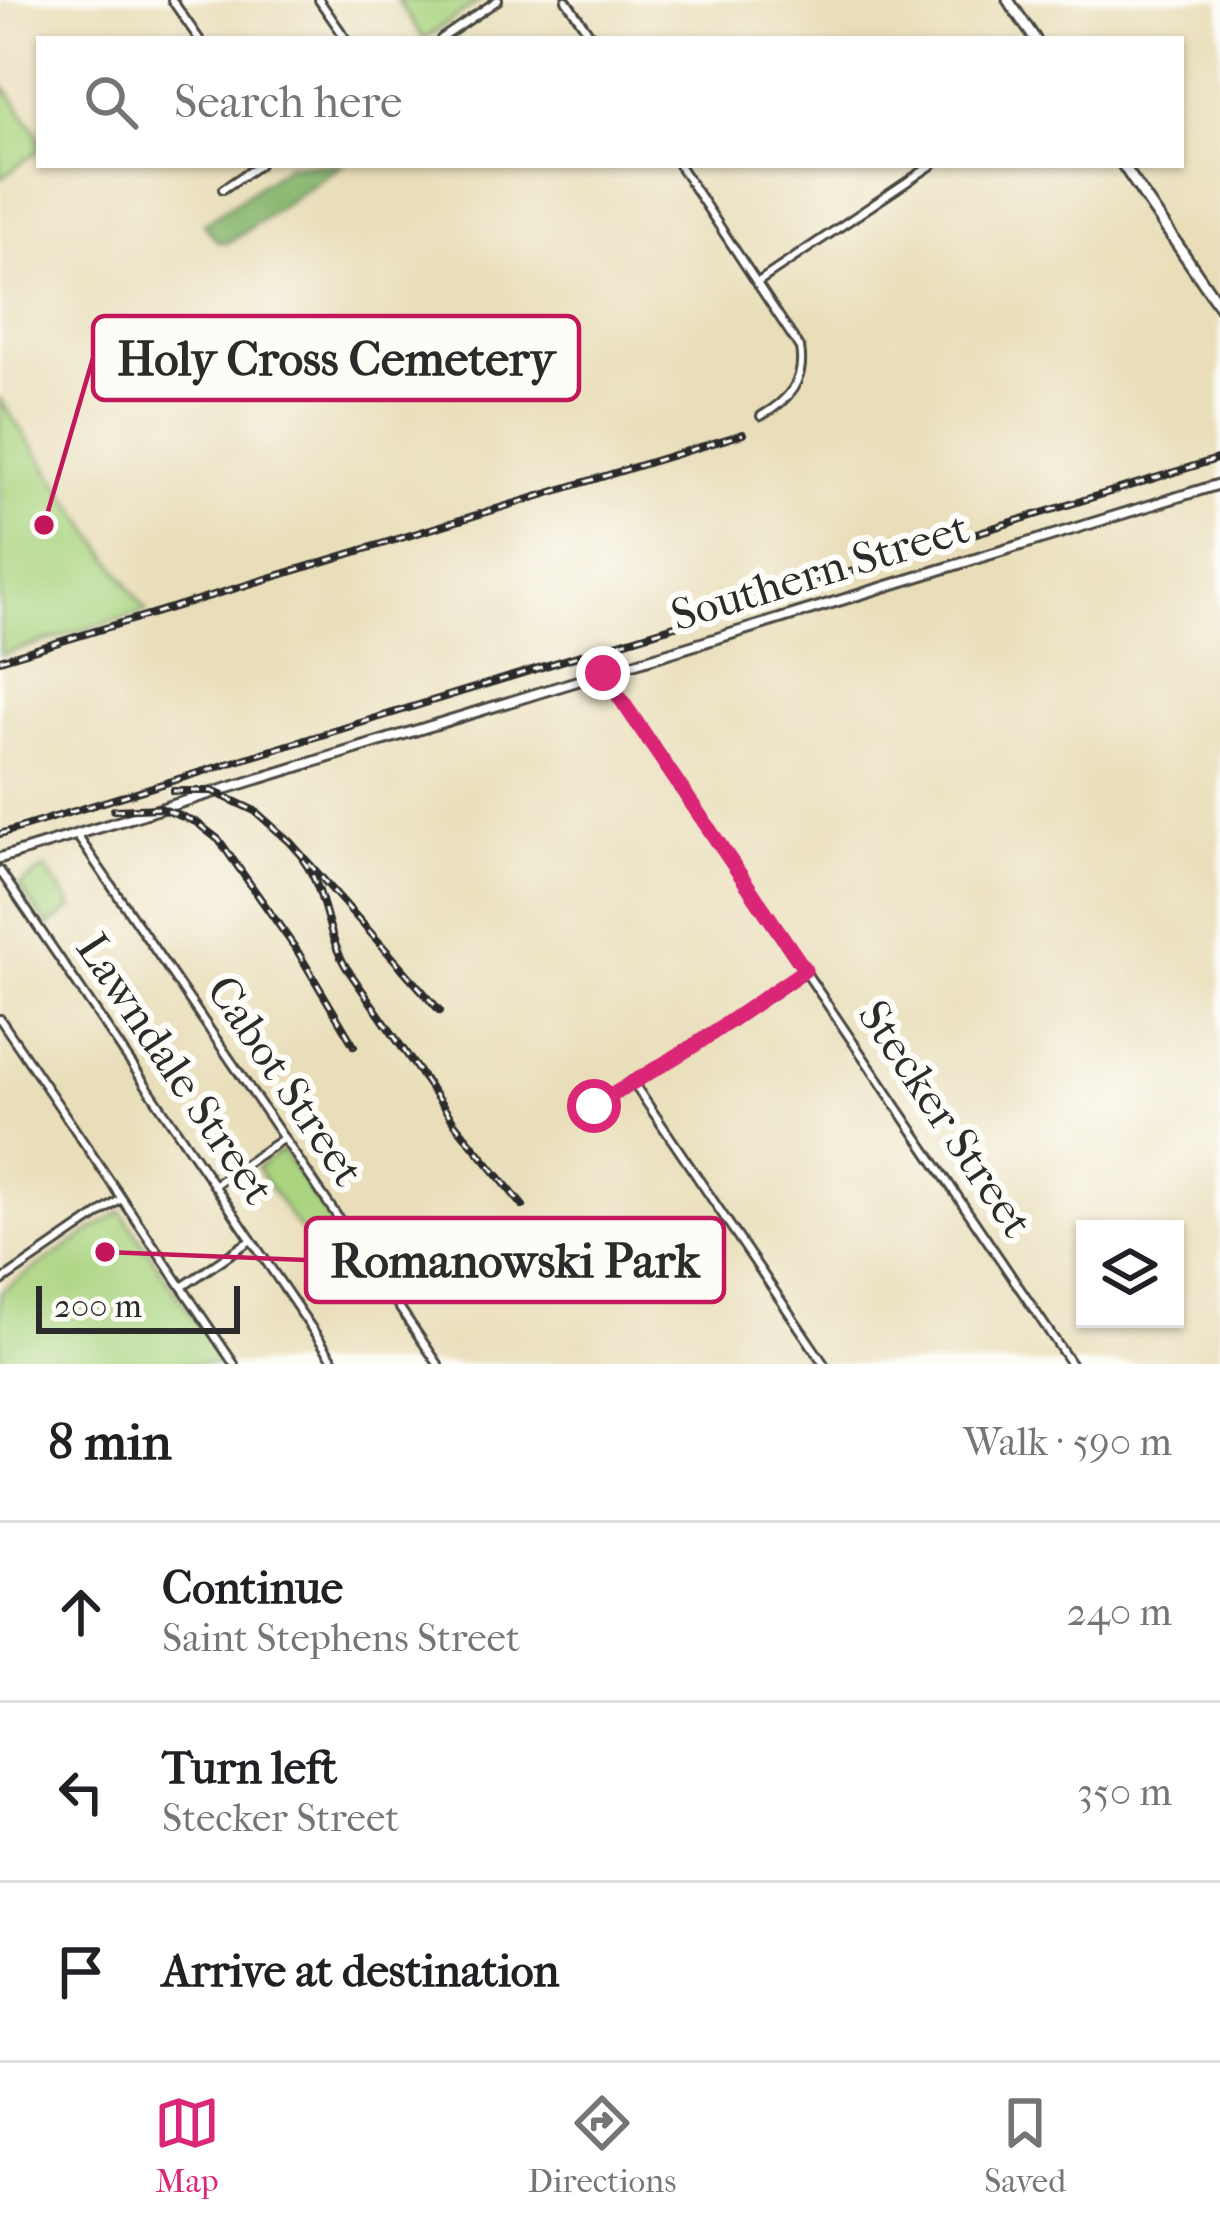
<!DOCTYPE html>
<html lang="en">
<head>
<meta charset="utf-8">
<style>
  body { margin:0; font-family:"IM FELL French Canon",serif; background:#f6f6f6; color:#202124 }
  .controls { position:absolute; right:36px; bottom:36px; display:grid; overflow:hidden; border-radius:0px; box-shadow:0 3px 9px #0004 }
  .controls button { width:108px; height:108px; display:grid; place-items:center; padding:0; border:0; border-bottom:3px solid #e0e0e0; background:#fff; color:#202124; font:60px sans-serif }
  .scale { position:absolute; left:36px; bottom:30px; width:204px; box-sizing:border-box; padding-left:12px; border:6px solid #2b2b2b; border-top:0; font-size:33px; line-height:42px; white-space:nowrap; color:#2b2b2b; -webkit-text-stroke:9px #fdfcf7; paint-order:stroke }
  .stop { position:absolute; width:36px; height:36px; margin:-27px; border:9px solid #db2777; border-radius:50%; background:#fff }
  .stop.end { background:#db2777; border-color:#fff; box-shadow:0 3px 12px #0008 }
  .list { margin:0; padding:0; list-style:none }
  h2 { display:flex; justify-content:space-between; align-items:center; height:156px; margin:0; padding:0 48px; font-size:51px }
  h2 small { font-size:39px; font-weight:400; color:#757577 }
  .list li { display:grid; grid-template-columns:78px 1fr auto; gap:36px; align-items:center; box-sizing:border-box; height:180px; padding:0 48px; border-top:3px solid #e0e0e0 }
  .list b { display:block; font-size:45px; white-space:nowrap }
  .list p { margin:0; font-size:39px; white-space:nowrap; color:#757577 }
  .list em { font-size:39px; font-style:normal; color:#757577 }
  .icon { flex:none; width:66px; height:66px; fill:none; stroke:currentColor; stroke-width:2; stroke-linecap:round; stroke-linejoin:round }
  .map { position:relative; flex:none; width:1220px; height:1364px; overflow:hidden }
  .search { position:absolute; background:#fff; box-shadow:0 3px 9px #0004; left:36px; right:36px; top:36px; height:132px; display:flex; align-items:center; gap:30px; box-sizing:border-box; padding:0 42px; border-radius:0px; color:#757577; font-size:45px }
  .sheet { height:696px; background:#fff }
  nav { display:flex; justify-content:space-around; align-items:center; box-sizing:border-box; height:168px; border-top:3px solid #e0e0e0; background:#fff; font-size:33px; color:#757577 }
  nav a { display:grid; justify-items:center; gap:6px }
  nav .on { color:#db2777 }
  .map>svg:first-child { display:block }
  .green { fill:#aad480; stroke:#6a8056; stroke-width:3 }
  .forest { fill:#87b66e; stroke:#59704c; stroke-width:3 }
  .lines { fill:none; stroke-linecap:round; stroke-linejoin:round }
  .minor-casing { stroke:#484640; stroke-width:12 }
  .tertiary-casing { stroke:#484640; stroke-width:14 }
  .secondary-casing { stroke:#484640; stroke-width:15 }
  .minor { stroke:#fff; stroke-width:6 }
  .tertiary { stroke:#fff; stroke-width:8 }
  .secondary { stroke:#fff; stroke-width:9 }
  .rail-casing { stroke:#2b2b2b; stroke-width:8 }
  .rail { stroke:#fdfcf7; stroke-width:3; stroke-dasharray:9; stroke-linecap:butt }
  .route { stroke:#db2777; stroke-width:15 }
  .labels { text-anchor:middle; dominant-baseline:central; stroke-width:12; stroke-linejoin:round; paint-order:stroke }
  .street-label { font-size:45px; fill:#2b2b2b; stroke:#fdfcf7 }
  .leader { fill:none; stroke:#c2185b; stroke-width:4.5 }
  .callout-dot { fill:#c2185b; stroke:#fdfcf7; stroke-width:4.5 }
  .callout { fill:#fdfcf7; stroke:#c2185b; stroke-width:4.5 }
  .callout-label { font-size:48px; text-anchor:middle; font-weight:bold; fill:#2b2b2b }
</style>
</head>
<body>
<div class="map">
<svg width="1220" height="1364" viewBox="0 0 1220 1364">
  <rect width="100%" height="100%" fill="#fdfcf7"/>
  <filter id="ink" filterUnits="userSpaceOnUse"><feTurbulence type="fractalNoise" baseFrequency=".00833" numOctaves="2"/><feDisplacementMap in="SourceGraphic" scale="24" xChannelSelector="R" yChannelSelector="G"/><feConvolveMatrix kernelMatrix="1 2 1 2 8 2 1 2 1" color-interpolation-filters="sRGB"/></filter>
  <filter id="wash" filterUnits="userSpaceOnUse"><feTurbulence type="fractalNoise" baseFrequency=".004" numOctaves="4" result="noise"/><feDisplacementMap in="SourceGraphic" scale="48" xChannelSelector="R" yChannelSelector="G"/><feGaussianBlur stdDeviation="2.7" result="paint"/><feColorMatrix in="noise" values="0 0 0 0 0 0 0 0 0 0 0 0 0 0 0 0 0 1.4 0 .05"/><feComposite in="paint" operator="in"/></filter>
  <g filter="url(#wash)">
    <rect width="100%" height="100%" fill="#e9deb9"/>
    <g class="green">
      <path d="M397,0H481L424,39Z"/>
      <path d="M0,79L39,136V150L0,179V97L7,92Z"/>
      <path d="M0,399L146,611L0,655Z"/>
      <path d="M45,868L73,908L48,926L19,886Z"/>
      <path d="M282,1150L360,1264L335,1281L257,1168Z"/>
      <path d="M121,1211L225,1364H0V1292Z"/>
    </g>
    <path class="forest" d="M289,165H342L235,238L227,243L217,241L204,224Z"/>
  </g>
  <g filter="url(#ink)">
    <g class="lines">
      <defs>
        <g id="minor">
          <path d="M172,0L199,39"/>
          <path d="M319,0L346,39"/>
          <path d="M566,0L593,39"/>
          <path d="M441,39L498,0"/>
          <path d="M679,165L800,348C806,381 788,401 761,416"/>
          <path d="M223,189L259,165"/>
          <path d="M758,282L932,165"/>
          <path d="M603,673L1071,1364"/>
          <path d="M76,834L438,1364"/>
          <path d="M0,871L336,1364"/>
          <path d="M0,1019L234,1364"/>
          <path d="M632,1081L824,1364"/>
          <path d="M594,1106L695,1045L805,971"/>
          <path d="M214,1185L284,1138"/>
          <path d="M0,1282L121,1199"/>
          <path d="M182,1287L251,1240"/>
        </g>
        <path id="tertiary" d="M0,858L1220,484"/>
        <g id="secondary">
          <path d="M1008,0L1035,39"/>
          <path d="M1123,165L1220,307"/>
        </g>
      </defs>
      <use href="#minor" class="minor-casing"/>
      <use href="#tertiary" class="tertiary-casing"/>
      <use href="#secondary" class="secondary-casing"/>
      <use href="#minor" class="minor"/>
      <use href="#tertiary" class="tertiary"/>
      <use href="#secondary" class="secondary"/>
      <defs>
        <g id="rail">
          <path d="M0,660L743,434"/>
          <path d="M173,791H212L255,811L290,842L440,1011"/>
          <path d="M114,810L160,808L196,822L219,840L298,952L354,1046"/>
          <path d="M0,834L1220,458"/>
          <path d="M303,860C327,893 325,932 346,967L456,1125L523,1206"/>
        </g>
      </defs>
      <use href="#rail" class="rail-casing"/>
      <use href="#rail" class="rail"/>
    </g>
  </g>
  <g class="lines" filter="url(#ink)">
    <path class="route" d="M594,1106L695,1045L805,970L603,673"/>
  </g>
  <g class="labels">
    <g class="street-label">
      <text transform="translate(820 572) rotate(-17)">Southern Street</text>
      <text transform="translate(175 1069) rotate(56)">Lawndale Street</text>
      <text transform="translate(285 1081) rotate(56)">Cabot Street</text>
      <text transform="translate(945 1119) rotate(56)">Stecker Street</text>
    </g>
  </g>
  <path class="leader" d="M44 525L93 358M105 1252L306 1260"/>
  <g class="callout-dot">
    <circle cx="44" cy="525" r="12"/>
    <circle cx="105" cy="1252" r="12"/>
  </g>
  <g class="callout">
    <rect x="93" y="316" width="486" height="84" rx="12"/>
    <rect x="306" y="1218" width="418" height="84" rx="12"/>
  </g>
  <g class="callout-label">
    <text x="336" y="375">Holy Cross Cemetery</text>
    <text x="515" y="1277">Romanowski Park</text>
  </g>
</svg>
<div class="controls">
<button><svg class="icon" aria-label="layers" viewBox="0 0 24 24"><path d="M12 4l9 5-9 5-9-5zM3 14l9 5 9-5"/></svg></button>
</div>
<div class="scale">200 m</div>
<div class="stop" style="left:594px;top:1106px"></div>
<div class="stop end" style="left:603px;top:673px"></div>
<div class="search"><svg class="icon" aria-label="search" viewBox="0 0 24 24"><circle cx="10" cy="10" r="6"/><path d="M15 15l6 6"/></svg>Search here</div>
</div>
<section class="sheet">
<h2>8 min<small>Walk · 590 m</small></h2>
<ul class="list">
<li><svg class="icon" aria-label="ahead" viewBox="0 0 24 24"><path d="M12 20V5M6 11l6-6 6 6"/></svg><div><b>Continue</b><p>Saint Stephens Street</p></div><em>240 m</em></li>
<li><svg class="icon" aria-label="left" viewBox="0 0 24 24"><path d="M17 20v-9H6M10 6l-5 5 5 5"/></svg><div><b>Turn left</b><p>Stecker Street</p></div><em>350 m</em></li>
<li><svg class="icon" aria-label="arrive" viewBox="0 0 24 24"><path d="M6 21V4h12l-3 4 3 4H6"/></svg><div><b>Arrive at destination</b></div></li>
</ul>
</section>
<nav>
<a class="on"><svg class="icon" aria-label="map" viewBox="0 0 24 24"><path d="M3 6l6-2 6 2 6-2v14l-6 2-6-2-6 2zM9 4v14M15 6v14"/></svg>Map</a>
<a><svg class="icon" aria-label="directions" viewBox="0 0 24 24"><path d="M12 3l9 9-9 9-9-9zM9 14v-3h6M13 9l2 2-2 2"/></svg>Directions</a>
<a><svg class="icon" aria-label="saved" viewBox="0 0 24 24"><path d="M7 4h10v16l-5-4-5 4z"/></svg>Saved</a>
</nav>
</body>
</html>
